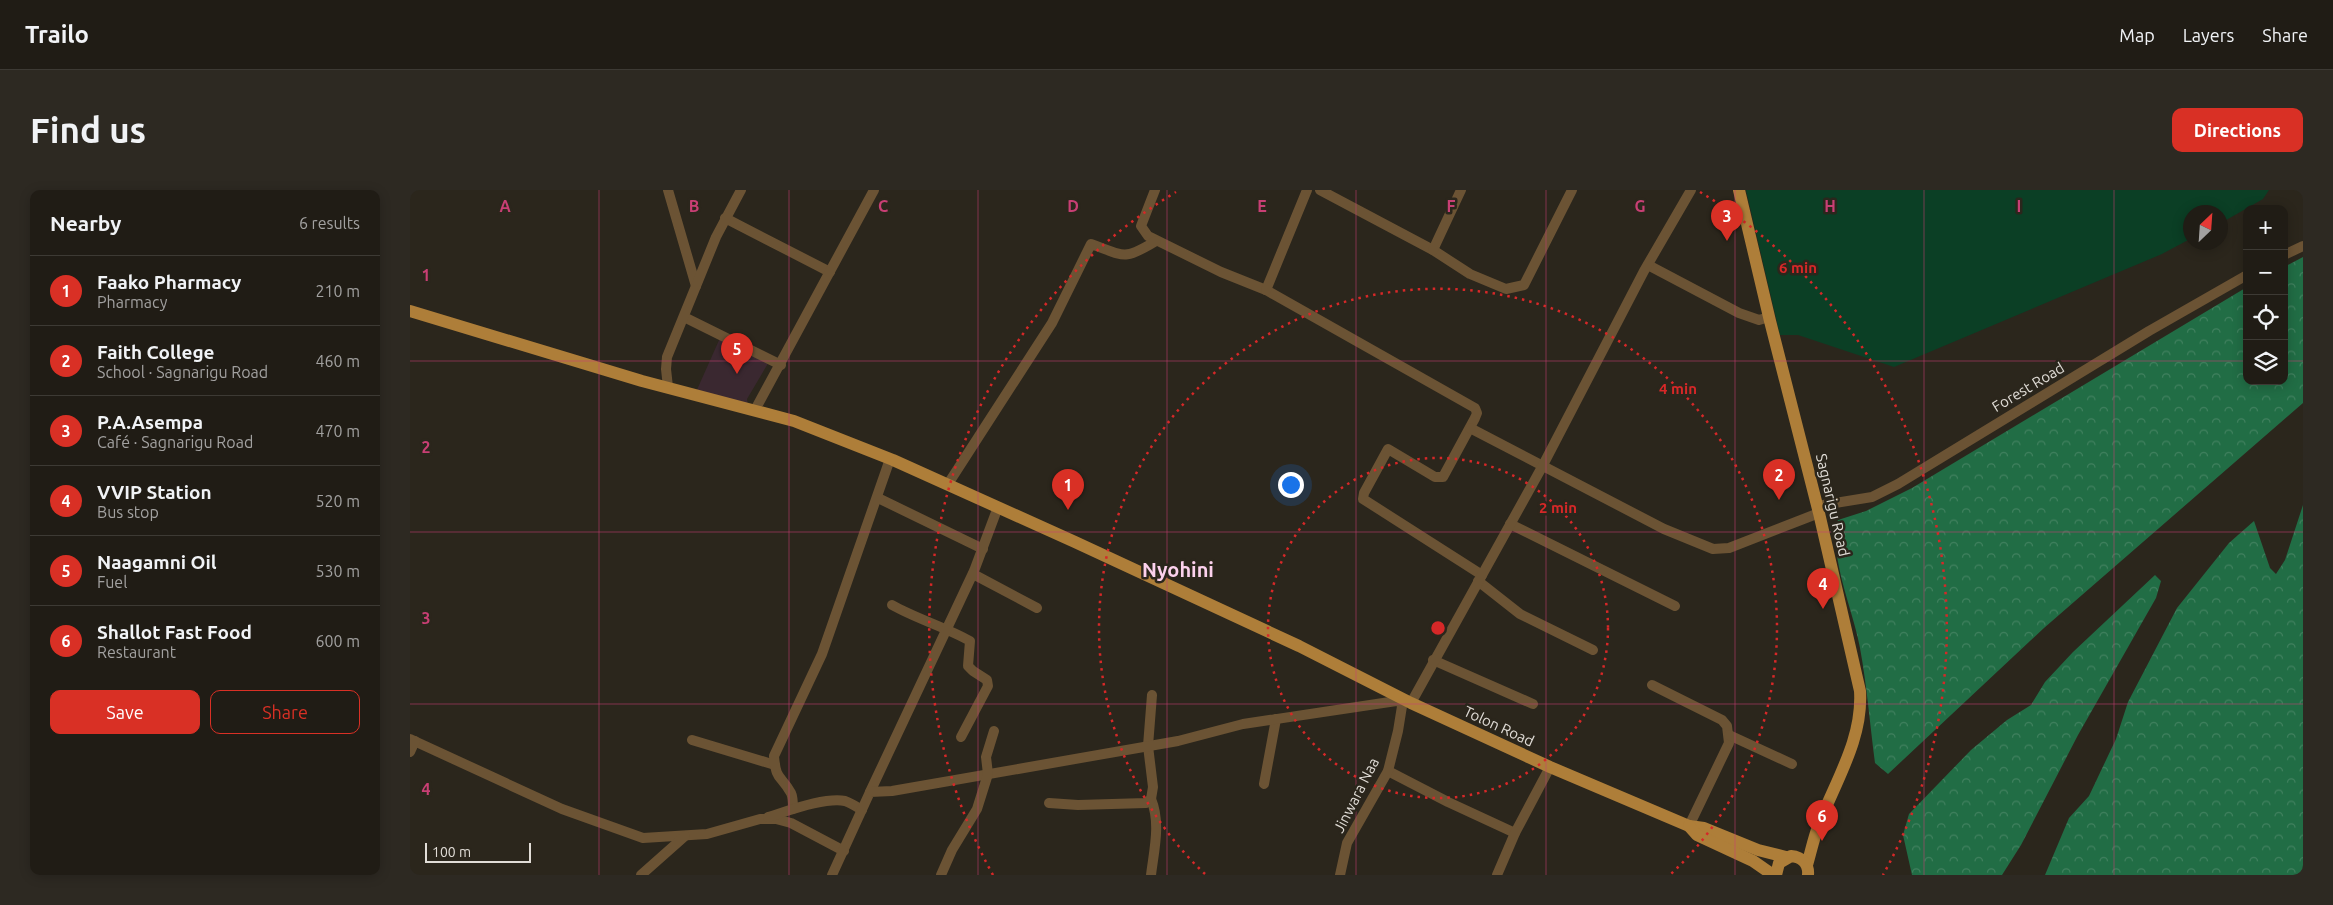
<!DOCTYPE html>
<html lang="en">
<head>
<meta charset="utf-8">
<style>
  body { margin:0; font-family:Ubuntu,sans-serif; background:#2d2922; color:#f1f3f6 }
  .controls { position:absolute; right:15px; top:15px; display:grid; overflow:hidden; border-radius:10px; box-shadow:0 2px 12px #0003 }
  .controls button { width:45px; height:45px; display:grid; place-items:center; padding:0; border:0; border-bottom:1px solid #3d3a34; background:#201c15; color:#f1f3f6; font:25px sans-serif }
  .compass { position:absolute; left:1773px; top:15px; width:45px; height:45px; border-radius:50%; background:#201c15; box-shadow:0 2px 12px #0003; rotate:25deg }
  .scale { position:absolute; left:15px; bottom:12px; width:106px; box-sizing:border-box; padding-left:5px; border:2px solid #e1ddd7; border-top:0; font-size:14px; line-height:18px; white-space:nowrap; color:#e1ddd7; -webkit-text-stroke:4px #2b261c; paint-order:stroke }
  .you { position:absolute; left:880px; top:294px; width:18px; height:18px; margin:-12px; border:4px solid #fff; border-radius:50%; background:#1a73e8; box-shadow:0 0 0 8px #1a73e833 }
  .badge { display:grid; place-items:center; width:32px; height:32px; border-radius:50%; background:#d93025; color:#fff; font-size:16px; font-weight:700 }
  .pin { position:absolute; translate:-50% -41px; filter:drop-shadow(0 1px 2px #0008) }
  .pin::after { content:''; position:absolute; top:26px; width:18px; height:15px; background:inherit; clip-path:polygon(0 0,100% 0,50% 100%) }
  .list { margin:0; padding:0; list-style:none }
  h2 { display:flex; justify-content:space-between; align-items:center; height:65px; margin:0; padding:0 20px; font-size:21px }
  h2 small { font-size:16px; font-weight:400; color:#a2a1a0 }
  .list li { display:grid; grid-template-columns:32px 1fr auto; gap:15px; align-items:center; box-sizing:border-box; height:70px; padding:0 20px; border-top:1px solid #3d3a34 }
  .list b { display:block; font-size:19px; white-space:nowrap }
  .list p { margin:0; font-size:16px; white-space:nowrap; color:#a2a1a0 }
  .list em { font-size:16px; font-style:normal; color:#a2a1a0 }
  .actions { display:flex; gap:10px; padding:15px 20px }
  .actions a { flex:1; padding:11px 0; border:1px solid #d93025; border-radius:10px; text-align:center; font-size:18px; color:#d93025 }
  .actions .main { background:#d93025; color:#fff }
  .icon { flex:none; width:28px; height:28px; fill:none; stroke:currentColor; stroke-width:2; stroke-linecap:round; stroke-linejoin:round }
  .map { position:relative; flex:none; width:1893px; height:685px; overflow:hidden; border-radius:10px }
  header { display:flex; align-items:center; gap:30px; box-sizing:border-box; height:70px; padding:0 25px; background:#201c15; border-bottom:1px solid #3d3a34 }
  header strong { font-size:24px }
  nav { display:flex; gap:28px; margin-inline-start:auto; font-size:18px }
  .intro { display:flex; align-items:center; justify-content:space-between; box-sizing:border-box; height:120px; padding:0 30px }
  h1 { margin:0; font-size:35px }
  .button { padding:12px 22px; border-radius:10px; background:#d93025; color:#fff; font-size:18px; font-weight:700 }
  main { display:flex; gap:30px; padding:0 30px }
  aside { flex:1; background:#201c15; border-radius:10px; box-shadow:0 2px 12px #0003 }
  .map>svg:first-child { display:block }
  .commercial { fill:#3a2830 }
  .grass { fill:#0b3f25 }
  .forest { fill:url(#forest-crowns) }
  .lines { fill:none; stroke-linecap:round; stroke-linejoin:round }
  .minor { stroke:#6b5334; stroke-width:10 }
  .major { stroke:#ae7e39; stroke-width:12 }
  .grid { fill:none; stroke:#c83f74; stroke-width:1; stroke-opacity:0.55 }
  .ring { fill:none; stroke:#d62828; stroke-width:2.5; stroke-dasharray:2.5 5 }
  .labels { text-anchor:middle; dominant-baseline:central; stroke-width:5; stroke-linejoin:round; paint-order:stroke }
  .street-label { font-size:15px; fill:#e1ddd7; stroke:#2b261c }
  .district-label { font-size:20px; font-weight:bold; fill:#fcd1ed; stroke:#2b261c }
  .grid-label { font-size:16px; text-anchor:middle; font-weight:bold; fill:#c83f74; stroke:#2b261c; stroke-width:5; stroke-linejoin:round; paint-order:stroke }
  .centre { fill:#d62828; stroke:#2b261c; stroke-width:2.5 }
  .ring-label { font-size:15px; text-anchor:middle; font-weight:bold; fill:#d62828; stroke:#2b261c; stroke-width:5; stroke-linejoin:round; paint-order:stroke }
</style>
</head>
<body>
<header>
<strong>Trailo</strong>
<nav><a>Map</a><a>Layers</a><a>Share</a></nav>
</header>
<div class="intro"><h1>Find us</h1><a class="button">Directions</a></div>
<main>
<aside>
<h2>Nearby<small>6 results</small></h2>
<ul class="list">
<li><span class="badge">1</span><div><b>Faako Pharmacy</b><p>Pharmacy</p></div><em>210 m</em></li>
<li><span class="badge">2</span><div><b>Faith College</b><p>School · Sagnarigu Road</p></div><em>460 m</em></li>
<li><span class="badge">3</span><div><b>P.A.Asempa</b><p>Café · Sagnarigu Road</p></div><em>470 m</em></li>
<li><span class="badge">4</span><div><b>VVIP Station</b><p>Bus stop</p></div><em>520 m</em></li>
<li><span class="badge">5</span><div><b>Naagamni Oil</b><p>Fuel</p></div><em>530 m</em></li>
<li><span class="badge">6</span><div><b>Shallot Fast Food</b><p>Restaurant</p></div><em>600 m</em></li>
</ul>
<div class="actions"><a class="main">Save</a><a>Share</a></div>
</aside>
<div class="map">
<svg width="1893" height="685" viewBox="0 0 1893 685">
  <defs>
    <pattern id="forest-crowns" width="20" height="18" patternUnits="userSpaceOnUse" patternTransform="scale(1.25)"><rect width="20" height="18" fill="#216d45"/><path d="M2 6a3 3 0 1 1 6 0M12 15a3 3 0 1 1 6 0" fill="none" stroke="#41815f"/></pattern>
  </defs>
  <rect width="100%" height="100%" fill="#2b261c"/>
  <path class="commercial" d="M310,148L360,170L337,209L338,216L286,202Z"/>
  <path class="grass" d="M1336,0H1859L1853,9L1811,33L1810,22H1780V49L1752,64L1484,177L1388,145H1370Z"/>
  <g class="forest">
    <path d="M1893,67V213L1634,438L1478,584L1465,573C1460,535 1457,496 1450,458C1444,422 1418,366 1428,330L1456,321L1502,298L1837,97V191H1874V77Z"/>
    <path d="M1893,315V685H1635L1659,628L1679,606L1706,549L1718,512L1767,418L1819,353L1844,331L1860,378L1866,384L1875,370Z"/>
    <path d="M1745,385L1751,391L1746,408L1668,545L1611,655L1592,685H1502L1493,645L1499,624L1561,560L1597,530L1621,515L1635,492L1663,462Z"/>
  </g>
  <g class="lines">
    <g class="minor">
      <path d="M258,0L286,96"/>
      <path d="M745,0L731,36L738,46L811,82L856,100L1065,218L1067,223L1065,228L1033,287H1025L978,259L954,303L953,309L1072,385"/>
      <path d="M910,0L1023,60L1060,84L1096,99L1114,95L1162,0"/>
      <path d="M315,28L420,82"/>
      <path d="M1023,60L1051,0"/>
      <path d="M1874,65L1893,56"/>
      <path d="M1238,75L1329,123L1349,130L1359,127"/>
      <path d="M856,100L897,0"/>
      <path d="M274,127L371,175"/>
      <path d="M258,197L256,179L257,167L306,47L331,0"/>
      <path d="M345,220L464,0"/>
      <path d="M1060,238L1254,339L1303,359L1319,358L1409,323"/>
      <path d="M538,294L642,133L681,54C715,66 713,71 746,51"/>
      <path d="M468,308L573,359"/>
      <path d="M1407,316L1462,307L1488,294L1739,141L1837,85"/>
      <path d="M1100,334L1265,416"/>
      <path d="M563,384L627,418"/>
      <path d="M1068,391L1110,424L1183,460"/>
      <path d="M482,415C507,429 535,437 560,451L558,476L563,481L577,490L578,496L551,547"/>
      <path d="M1023,470L1123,514"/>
      <path d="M1242,495L1312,530L1317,536L1319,553L1279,636"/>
      <path d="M1001,513L1132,277L1234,81L1281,0"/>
      <path d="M1319,545L1382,574"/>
      <path d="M0,549L152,619L233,648L297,644L350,629H366L381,633L434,661"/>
      <path d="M282,550L365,575"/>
      <path d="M0,562L5,551"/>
      <path d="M978,581L1038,612L1105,643"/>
      <path d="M854,594L866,529"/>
      <path d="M460,602L564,381L588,317"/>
      <path d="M741,609C751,633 744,660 741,685"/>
      <path d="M639,613L668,615L736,613L741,609L743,597L738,556L742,505"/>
      <path d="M383,619C383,614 383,607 381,603C370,584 366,591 364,566L412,464L480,269"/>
      <path d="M358,627C378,621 415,607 435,611C441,613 447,617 452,620"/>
      <path d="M231,685L275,646"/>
      <path d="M422,685L460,602L482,601L768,551L833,534L993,510L988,541L978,581L937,653L930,685"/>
      <path d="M531,685L542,660L567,619L578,584L576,567L584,541"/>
      <path d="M1087,685L1105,643L1140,577"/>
    </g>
    <g class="major">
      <path d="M1329,0L1360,131L1409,323L1450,501C1453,549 1426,590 1409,634C1404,647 1401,661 1397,675"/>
      <path d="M0,121L232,191L384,231L483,270L665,352L889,456L1001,513L1140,577L1279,636L1294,638L1348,660L1376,667"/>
      <path d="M1279,636L1287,645L1343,671L1363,685"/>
      <path d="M1366,685L1369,673L1381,666C1392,667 1399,674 1398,685"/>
    </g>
  </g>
  <path class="grid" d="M189,0V685M379,0V685M568,0V685M757,0V685M946,0V685M1136,0V685M1325,0V685M1514,0V685M1704,0V685M0,171H1837M1874,171H1893M0,342H1893M0,514H1893"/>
  <g class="ring">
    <circle cx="1028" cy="438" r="170"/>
    <path d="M795 684A339 339 0 1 1 1261 684"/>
    <path d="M583 685A509 509 0 0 1 766 2M1290 2A509 509 0 0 1 1473 685"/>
  </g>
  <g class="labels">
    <g class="street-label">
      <text transform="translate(1618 197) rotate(-31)">Forest Road</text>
      <text transform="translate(1423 315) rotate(77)">Sagnarigu Road</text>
      <text transform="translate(1089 536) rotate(25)">Tolon Road</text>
      <text transform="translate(946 605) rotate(-63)">Jinwara Naa</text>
    </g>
    <g class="district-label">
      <text x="768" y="379">Nyohini</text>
    </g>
  </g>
  <g class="grid-label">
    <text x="95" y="22">A</text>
    <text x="284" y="22">B</text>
    <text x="473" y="22">C</text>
    <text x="663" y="22">D</text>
    <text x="852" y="22">E</text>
    <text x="1041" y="22">F</text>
    <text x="1230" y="22">G</text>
    <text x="1420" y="22">H</text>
    <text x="1609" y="22">I</text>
    <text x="16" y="91">1</text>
    <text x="16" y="263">2</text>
    <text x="16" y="434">3</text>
    <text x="16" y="605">4</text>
  </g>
  <circle cx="1028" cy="438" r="8" class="centre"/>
  <g class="ring-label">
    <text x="1388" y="83">6 min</text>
    <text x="1268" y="204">4 min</text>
    <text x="1148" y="323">2 min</text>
  </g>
</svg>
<div class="controls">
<button>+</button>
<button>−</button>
<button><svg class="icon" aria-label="locate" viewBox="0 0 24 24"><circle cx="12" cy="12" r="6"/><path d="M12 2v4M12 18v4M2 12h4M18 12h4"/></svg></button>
<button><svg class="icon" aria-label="layers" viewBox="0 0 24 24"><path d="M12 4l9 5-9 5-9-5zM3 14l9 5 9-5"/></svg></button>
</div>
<svg class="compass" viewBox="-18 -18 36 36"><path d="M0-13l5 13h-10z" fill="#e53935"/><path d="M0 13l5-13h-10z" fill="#a2a1a0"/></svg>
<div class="scale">100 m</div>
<div class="you"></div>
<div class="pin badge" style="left:658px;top:320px">1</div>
<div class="pin badge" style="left:1369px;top:310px">2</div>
<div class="pin badge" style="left:1317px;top:51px">3</div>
<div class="pin badge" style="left:1413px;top:419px">4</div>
<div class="pin badge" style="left:327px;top:184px">5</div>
<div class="pin badge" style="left:1412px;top:651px">6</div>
</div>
</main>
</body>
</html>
